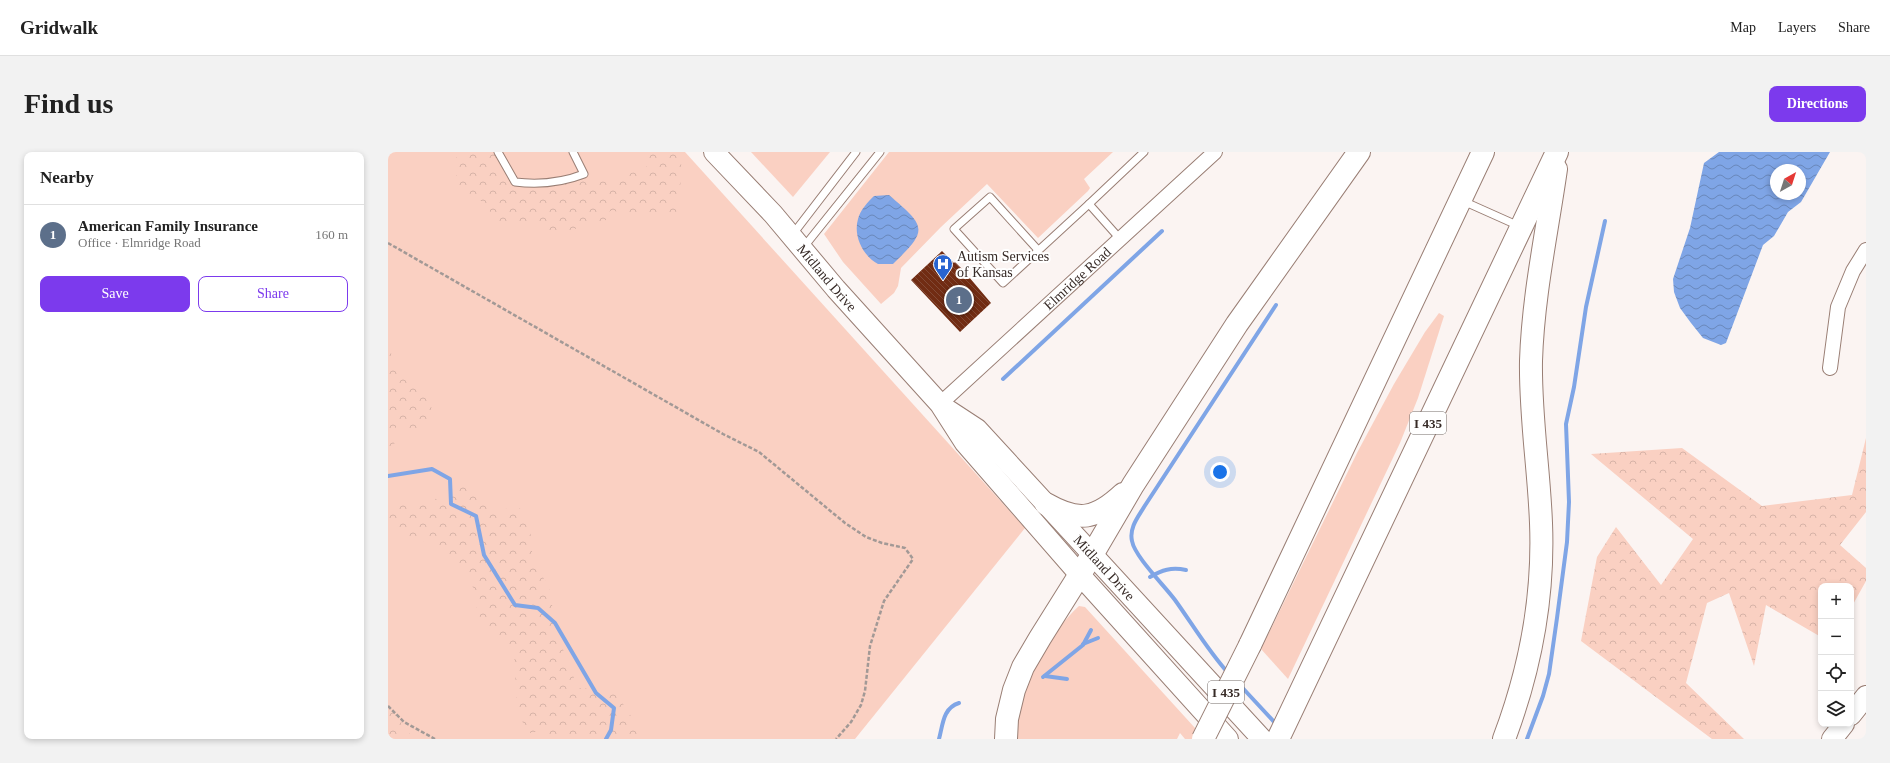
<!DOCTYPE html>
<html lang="en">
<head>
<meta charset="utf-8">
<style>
  body { margin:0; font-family:"Times New Roman",serif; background:#f2f2f2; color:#222 }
  .controls { position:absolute; right:12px; bottom:12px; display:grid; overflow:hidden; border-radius:8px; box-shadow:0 2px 6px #0003 }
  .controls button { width:36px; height:36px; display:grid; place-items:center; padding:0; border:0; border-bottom:1px solid #e0e0e0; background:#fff; color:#222; font:20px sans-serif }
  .compass { position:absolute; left:1382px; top:12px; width:36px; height:36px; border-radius:50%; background:#fff; box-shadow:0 2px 6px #0003; rotate:39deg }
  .you { position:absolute; left:832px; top:320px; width:14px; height:14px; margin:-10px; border:3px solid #fff; border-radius:50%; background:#1a73e8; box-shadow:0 0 0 6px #1a73e833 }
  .badge { display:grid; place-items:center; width:26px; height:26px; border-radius:50%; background:#7c3aed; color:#fff; font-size:13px; font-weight:700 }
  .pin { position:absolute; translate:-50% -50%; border:2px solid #fff; box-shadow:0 1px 4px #0006 }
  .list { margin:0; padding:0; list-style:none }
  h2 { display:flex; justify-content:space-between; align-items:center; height:52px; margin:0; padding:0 16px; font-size:17px }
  h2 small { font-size:13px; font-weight:400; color:#767676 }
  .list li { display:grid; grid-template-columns:26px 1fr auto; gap:12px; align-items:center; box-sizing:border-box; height:60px; padding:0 16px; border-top:1px solid #e0e0e0 }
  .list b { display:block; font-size:15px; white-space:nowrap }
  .list p { margin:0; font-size:13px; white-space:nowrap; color:#767676 }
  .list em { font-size:13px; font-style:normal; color:#767676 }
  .actions { display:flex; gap:8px; padding:12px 16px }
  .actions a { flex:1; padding:9px 0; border:1px solid #7c3aed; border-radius:8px; text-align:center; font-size:14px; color:#7c3aed }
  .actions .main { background:#7c3aed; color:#fff }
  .icon { flex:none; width:22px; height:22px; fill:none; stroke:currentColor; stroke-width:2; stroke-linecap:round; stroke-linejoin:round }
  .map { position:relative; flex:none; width:1478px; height:587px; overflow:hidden; border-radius:8px }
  header { display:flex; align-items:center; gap:24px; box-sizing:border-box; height:56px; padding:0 20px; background:#fff; border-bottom:1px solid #e0e0e0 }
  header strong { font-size:19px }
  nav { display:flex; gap:22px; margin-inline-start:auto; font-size:14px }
  .intro { display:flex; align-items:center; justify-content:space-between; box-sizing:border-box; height:96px; padding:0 24px }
  h1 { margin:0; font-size:28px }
  .button { padding:10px 18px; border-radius:8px; background:#7c3aed; color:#fff; font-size:14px; font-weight:700 }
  main { display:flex; gap:24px; padding:0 24px }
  aside { flex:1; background:#fff; border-radius:8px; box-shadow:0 2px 6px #0003 }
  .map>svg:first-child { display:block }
  .grass { fill:#fad0c2 }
  .forest { fill:url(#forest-crowns) }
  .water { fill:url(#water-waves); fill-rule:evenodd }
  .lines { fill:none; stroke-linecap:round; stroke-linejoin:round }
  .stream { stroke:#7fa5e6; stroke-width:4 }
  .building { fill:url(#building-back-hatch) }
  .service-casing { stroke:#997e74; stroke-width:9 }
  .minor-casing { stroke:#997e74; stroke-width:16 }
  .secondary-casing { stroke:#997e74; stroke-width:22 }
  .motorway-casing { stroke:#997e74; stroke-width:24 }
  .path { stroke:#a29996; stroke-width:2.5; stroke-dasharray:4 2; stroke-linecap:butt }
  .service { stroke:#fff; stroke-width:7 }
  .minor { stroke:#fff; stroke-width:14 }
  .secondary { stroke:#fff; stroke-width:20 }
  .motorway { stroke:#fff; stroke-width:22 }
  .motorway-bridge-casing { stroke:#997e74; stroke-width:24; stroke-linecap:butt }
  .motorway-bridge { stroke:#fff; stroke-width:22 }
  .labels { text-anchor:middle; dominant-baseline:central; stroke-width:4; stroke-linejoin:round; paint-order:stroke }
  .shield { fill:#fff; stroke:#726a67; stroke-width:1 }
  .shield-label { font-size:13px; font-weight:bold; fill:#362a26 }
  .poi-label { font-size:14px; fill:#362a26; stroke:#fff; text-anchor:start }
  .street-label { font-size:14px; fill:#362a26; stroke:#fff }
</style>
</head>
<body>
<header>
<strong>Gridwalk</strong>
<nav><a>Map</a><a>Layers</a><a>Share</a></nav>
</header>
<div class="intro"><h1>Find us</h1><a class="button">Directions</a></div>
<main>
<aside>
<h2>Nearby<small></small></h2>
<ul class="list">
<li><span class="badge" style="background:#5c6f8a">1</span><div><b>American Family Insurance</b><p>Office · Elmridge Road</p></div><em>160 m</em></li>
</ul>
<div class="actions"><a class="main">Save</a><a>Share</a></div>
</aside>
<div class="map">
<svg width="1478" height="587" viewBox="0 0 1478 587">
  <defs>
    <pattern id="forest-crowns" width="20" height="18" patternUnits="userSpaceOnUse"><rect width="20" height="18" fill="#fad0c2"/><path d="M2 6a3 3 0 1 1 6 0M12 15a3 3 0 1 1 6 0" fill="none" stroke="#d7b3a7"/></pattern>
    <pattern id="water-waves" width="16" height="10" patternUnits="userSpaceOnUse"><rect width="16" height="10" fill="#7fa5e6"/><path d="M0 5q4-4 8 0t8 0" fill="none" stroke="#6987ba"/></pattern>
    <pattern id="building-back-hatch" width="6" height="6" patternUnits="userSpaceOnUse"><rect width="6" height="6" fill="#712c13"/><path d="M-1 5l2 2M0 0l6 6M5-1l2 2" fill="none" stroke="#814935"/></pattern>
  </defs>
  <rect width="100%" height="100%" fill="#fbf4f2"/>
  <g class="grass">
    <path d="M0,0H297L637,376L467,587H0Z"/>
    <path d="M363,0H442L405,45Z"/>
    <path d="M501,0H725L696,27L702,36L700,39L650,86L599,32L553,75L513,116L510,134L506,141L493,152L455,110L436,82Z"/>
    <path d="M1051,161L1056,164L1030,246L1012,291L900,527L873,497L970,299L1006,232L1037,180Z"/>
    <path d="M691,454L697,455L817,587H797L792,581L789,587H627C630,566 632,544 640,524C648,505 676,467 691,454Z"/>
  </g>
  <g class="forest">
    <path d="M68,0H106L111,17L123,36L168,34L198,27L221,30L258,15L261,0H292L294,21L288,63L222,59L218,68L166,83L148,69L108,71L98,52L68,33Z"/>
    <path d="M0,192L5,207L43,249L44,268L33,280L8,271V290L0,297Z"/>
    <path d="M1478,286V360L1452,393L1478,416V429L1463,456V434H1433V485L1378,453L1366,514L1341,441L1319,451L1298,531L1356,587H1324L1193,489L1209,405L1228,375L1273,433L1305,387L1203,302L1294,296L1374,354L1464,343Z"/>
    <path d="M78,333L103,360L131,354L144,386V407L161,435L169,482L190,536L226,538L254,581V587H165L155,578L142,581L129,562L126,498L87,460L92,445L57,397L0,376V352L43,349Z"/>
    <path d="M0,553L26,587H0Z"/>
  </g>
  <g class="water">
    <path d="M1331,0H1442L1413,50L1400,60L1386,84L1375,93L1338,191L1333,193L1315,186L1303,171L1292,156L1286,140L1285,127L1302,76L1316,11ZM1388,18H1412V42H1388Z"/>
    <path d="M501,43C538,75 541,77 505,112H490C475,104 465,84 470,67C472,58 480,50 486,44Z"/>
  </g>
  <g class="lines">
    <g class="stream">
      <path d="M615,227L774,79"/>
      <path d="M0,324L44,317L62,327L63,352L88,364L96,403L127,453L150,456L167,471L208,541L226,556L223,578L218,587"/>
      <path d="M762,425C774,418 783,415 798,418"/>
      <path d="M695,492L710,486"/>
      <path d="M841,522C820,499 805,473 787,448C776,433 747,405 744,389C741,376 750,365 756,355L888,153"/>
      <path d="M657,524L679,527"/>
      <path d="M655,525L695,493L703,478"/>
      <path d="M850,531L889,573"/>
      <path d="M551,587C555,572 555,556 571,551"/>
      <path d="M1139,587L1155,544L1161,522L1169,466L1179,390L1181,350L1178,272L1186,235L1198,155L1217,69"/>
    </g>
  </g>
  <path class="building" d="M554,99L566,111L567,110L575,118L603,151L572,180L523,128Z"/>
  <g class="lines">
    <defs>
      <g id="service">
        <path d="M110,0L127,30C152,33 173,31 196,22L185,0"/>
        <path d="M1075,49L1131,74"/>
        <path d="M405,82L468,0"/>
        <path d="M733,88L701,52L756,0"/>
        <path d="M415,96L492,0"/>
        <path d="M650,98L602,45L566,77L615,131L701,52"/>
      </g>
      <g id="minor">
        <path d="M1442,216L1450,155L1465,119L1478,98"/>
        <path id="s1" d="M552,252L827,0"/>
      </g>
      <g id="secondary">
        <path id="s2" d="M326,0L385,62L448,137L552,252L577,291L692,423L840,587"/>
        <path id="s3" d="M560,258L589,277L874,587"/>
        <path d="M1463,563L1478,544"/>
        <path d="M1444,587L1456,572"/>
      </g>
      <g id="motorway">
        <path d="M658,352C691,371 708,367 735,342"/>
        <path d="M862,493L1095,0"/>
        <path d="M618,587L619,567L626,538L635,515L652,486L704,403L745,333L849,172L971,0"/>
        <path d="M890,587L1169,0"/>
        <path d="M1116,587C1142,518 1156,445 1153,371C1151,317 1142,263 1143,209C1145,144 1159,80 1168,17"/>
      </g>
    </defs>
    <use href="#service" class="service-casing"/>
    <use href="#minor" class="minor-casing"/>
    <use href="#secondary" class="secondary-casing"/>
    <use href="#motorway" class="motorway-casing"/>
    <g class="path">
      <path d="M0,91L335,282L371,300L457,371L478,385L494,391L517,396L525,407L496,449L482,494L477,539L473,553L463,570L448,587"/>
      <path d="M0,554L16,570L47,587"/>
    </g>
    <use href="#service" class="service"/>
    <use href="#minor" class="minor"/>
    <use href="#secondary" class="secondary"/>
    <use href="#motorway" class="motorway"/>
    <defs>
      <path id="motorway-bridge" d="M815,587L862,493"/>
    </defs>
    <use href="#motorway-bridge" class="motorway-bridge-casing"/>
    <use href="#motorway-bridge" class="motorway-bridge"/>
  </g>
  <defs>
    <symbol id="hospital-pin" viewBox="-11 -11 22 30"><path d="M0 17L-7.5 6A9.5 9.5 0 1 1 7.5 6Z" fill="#2864d1" stroke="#fff"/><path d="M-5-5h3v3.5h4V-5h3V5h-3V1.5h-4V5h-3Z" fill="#fff"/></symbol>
  </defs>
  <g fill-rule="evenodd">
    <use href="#hospital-pin" x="544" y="101" width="22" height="30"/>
  </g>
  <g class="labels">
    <g class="shield">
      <rect x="1022" y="260" width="36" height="22" rx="3"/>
      <rect x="820" y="529" width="36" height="22" rx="3"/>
    </g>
    <g class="shield-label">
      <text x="1040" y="271">I 435</text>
      <text x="838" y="540">I 435</text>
    </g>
    <g class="poi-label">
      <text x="569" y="104">Autism Services<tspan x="569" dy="16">of Kansas</tspan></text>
    </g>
    <g class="street-label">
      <text stroke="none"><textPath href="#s2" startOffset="169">Midland Drive</textPath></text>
      <text stroke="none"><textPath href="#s1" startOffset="186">Elmridge Road</textPath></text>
      <text stroke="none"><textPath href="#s3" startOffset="223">Midland Drive</textPath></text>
    </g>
  </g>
</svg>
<div class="controls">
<button>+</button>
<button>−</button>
<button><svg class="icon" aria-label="locate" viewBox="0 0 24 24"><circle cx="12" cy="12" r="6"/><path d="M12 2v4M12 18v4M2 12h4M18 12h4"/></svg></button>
<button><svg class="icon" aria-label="layers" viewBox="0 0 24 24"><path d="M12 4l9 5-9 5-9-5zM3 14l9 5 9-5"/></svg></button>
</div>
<svg class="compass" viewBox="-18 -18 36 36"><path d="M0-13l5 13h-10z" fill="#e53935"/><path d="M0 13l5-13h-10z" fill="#767676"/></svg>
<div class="you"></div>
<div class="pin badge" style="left:571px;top:148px;background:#5c6f8a">1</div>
</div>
</main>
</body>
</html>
